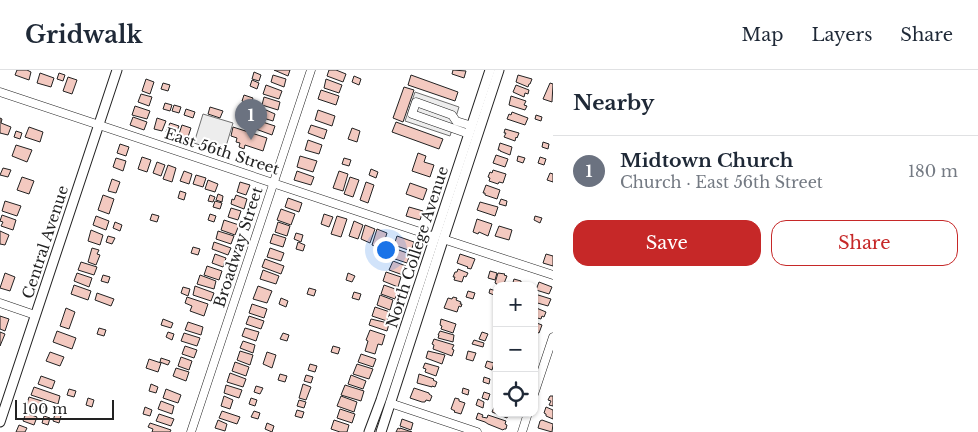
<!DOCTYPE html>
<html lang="en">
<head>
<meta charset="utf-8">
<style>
  body { margin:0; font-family:"Libre Baskerville",serif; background:#f2f2f3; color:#1f2937 }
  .controls { position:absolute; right:15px; bottom:15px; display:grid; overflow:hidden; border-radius:10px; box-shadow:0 1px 4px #0004 }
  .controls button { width:45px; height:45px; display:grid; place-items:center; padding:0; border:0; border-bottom:1px solid #e0e1e3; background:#fff; color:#1f2937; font:25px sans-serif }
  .scale { position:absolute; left:15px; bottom:12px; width:99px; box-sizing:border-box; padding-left:5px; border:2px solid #222; border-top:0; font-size:14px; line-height:18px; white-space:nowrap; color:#222; -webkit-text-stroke:4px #fff; paint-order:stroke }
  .you { position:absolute; left:385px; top:179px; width:18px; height:18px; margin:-12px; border:4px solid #fff; border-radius:50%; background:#1a73e8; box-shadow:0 0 0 8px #1a73e833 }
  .badge { display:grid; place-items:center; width:32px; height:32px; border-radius:50%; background:#c62828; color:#fff; font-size:16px; font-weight:700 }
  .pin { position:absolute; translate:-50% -41px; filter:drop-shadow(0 1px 2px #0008) }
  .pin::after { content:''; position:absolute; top:26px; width:18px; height:15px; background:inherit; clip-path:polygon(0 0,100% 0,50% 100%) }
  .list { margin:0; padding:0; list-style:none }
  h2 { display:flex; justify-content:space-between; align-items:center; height:65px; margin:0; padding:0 20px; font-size:21px }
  h2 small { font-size:16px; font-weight:400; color:#747a83 }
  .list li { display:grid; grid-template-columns:32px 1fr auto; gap:15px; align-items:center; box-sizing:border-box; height:70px; padding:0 20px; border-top:1px solid #e0e1e3 }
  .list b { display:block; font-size:19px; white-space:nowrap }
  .list p { margin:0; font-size:16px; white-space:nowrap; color:#747a83 }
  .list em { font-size:16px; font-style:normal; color:#747a83 }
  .actions { display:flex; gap:10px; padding:15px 20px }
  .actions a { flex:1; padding:11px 0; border:1px solid #c62828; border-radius:15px; text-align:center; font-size:18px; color:#c62828 }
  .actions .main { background:#c62828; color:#fff }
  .icon { flex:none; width:28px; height:28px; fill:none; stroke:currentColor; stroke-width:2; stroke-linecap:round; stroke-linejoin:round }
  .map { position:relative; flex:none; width:553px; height:362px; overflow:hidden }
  header { display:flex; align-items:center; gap:30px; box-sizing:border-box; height:70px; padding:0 25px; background:#fff; border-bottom:1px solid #e0e1e3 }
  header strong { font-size:24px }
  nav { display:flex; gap:28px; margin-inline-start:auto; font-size:18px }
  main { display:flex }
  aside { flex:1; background:#fff }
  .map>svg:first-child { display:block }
  .parking { fill:#ededed; stroke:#6f6f6f }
  .building { fill:#f3c9c0; stroke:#222 }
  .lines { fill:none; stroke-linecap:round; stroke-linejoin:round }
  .minor-casing { stroke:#222; stroke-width:9 }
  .major-casing { stroke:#222; stroke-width:11 }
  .minor { stroke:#fff; stroke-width:8 }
  .major { stroke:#fff; stroke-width:9 }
  .labels { text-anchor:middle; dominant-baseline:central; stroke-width:4; stroke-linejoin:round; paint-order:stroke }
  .street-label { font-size:15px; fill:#222; stroke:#fff }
</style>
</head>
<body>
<header>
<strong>Gridwalk</strong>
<nav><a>Map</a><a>Layers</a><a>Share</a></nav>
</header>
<main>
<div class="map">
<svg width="553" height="362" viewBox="0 0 553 362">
  <rect width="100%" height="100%" fill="#fff"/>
  <g class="parking">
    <path d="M415,22L459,37L450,66L405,51Z"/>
    <path d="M203,44L233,53L224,83L194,73Z"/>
  </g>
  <g class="building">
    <path d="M17,0H27L31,2L29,10L15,5Z"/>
    <path d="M274,0H290L288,6Z"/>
    <path d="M329,0H336L346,4L343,12L327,6Z"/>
    <path d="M453,0L466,1L464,8L452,4Z"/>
    <path d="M254,2L261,5L259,11L252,9Z"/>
    <path d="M40,3L54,8L51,17L37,13Z"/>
    <path d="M59,3L65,5L63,11L57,9Z"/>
    <path d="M273,5L286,9L284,17L271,12Z"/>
    <path d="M411,5L458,22L455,31L408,15Z"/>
    <path d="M518,5L532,9L530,14H529L528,17L516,12Z"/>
    <path d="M354,6L361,9L359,15L352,12Z"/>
    <path d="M68,7L77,10L72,24L63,21Z"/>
    <path d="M146,9L154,12L150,24L142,21Z"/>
    <path d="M326,9L342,15L339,23L324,18Z"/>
    <path d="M252,10L259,13L257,19L250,16Z"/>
    <path d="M163,13L170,15L168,21L161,19Z"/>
    <path d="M550,13L553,14L552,32L543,29Z"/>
    <path d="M266,15L282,21L279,29L263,24Z"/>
    <path d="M516,15L529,20L528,24L525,23L524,27L513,22Z"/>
    <path d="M404,17L414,20L403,52L393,48Z"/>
    <path d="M321,20L339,26L336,35L318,29Z"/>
    <path d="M141,24L152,27L149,36L138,32Z"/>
    <path d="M244,25L253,28L251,34L242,31Z"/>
    <path d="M511,26L526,31L524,35L527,36L525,40L509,35Z"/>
    <path d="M264,27L280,32L278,40L262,35Z"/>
    <path d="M165,33L172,35L170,41L163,39Z"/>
    <path d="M174,35L181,37L179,43L172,41Z"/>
    <path d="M135,36L150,41L147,49L132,45Z"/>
    <path d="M210,37L223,41L220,48L208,44Z"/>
    <path d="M186,39L195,42L193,48L184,45Z"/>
    <path d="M266,40L275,44L273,51L263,48Z"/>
    <path d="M318,40L335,46L332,56L315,50Z"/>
    <path d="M512,42L528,48L525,55L507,49L509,44L511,45Z"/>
    <path d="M536,45L542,47L541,51L535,49Z"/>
    <path d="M133,47L147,52L144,60L130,55Z"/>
    <path d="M0,48L2,49L1,53L11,57L8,65L0,63Z"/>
    <path d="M157,48L166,51L162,61L154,59Z"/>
    <path d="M256,50L275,56L272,65L253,58Z"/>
    <path d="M396,52L443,69L439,79L392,62Z"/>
    <path d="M170,53L179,56L175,65L166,62Z"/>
    <path d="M182,55L191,58L187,70L178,67Z"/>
    <path d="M311,55L327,60L324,69L308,63Z"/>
    <path d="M29,57L43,62L40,72L25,67Z"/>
    <path d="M233,57L267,68L263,81L245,75L244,79L239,77L240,73L236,72L237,68L231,66Z"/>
    <path d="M352,58L360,61L357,72L348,69Z"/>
    <path d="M505,59L519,63L517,68L516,67L515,71L504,67L506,63H504Z"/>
    <path d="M16,61L22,63L20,69L14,67Z"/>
    <path d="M308,70L322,75L319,84L305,80Z"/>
    <path d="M543,72L549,74L548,79L542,77Z"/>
    <path d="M500,73L512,77L510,85L500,81V80H498Z"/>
    <path d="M120,74L129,77L126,86L117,83Z"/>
    <path d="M16,75L32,80L27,92L12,86Z"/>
    <path d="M418,83L426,86L424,92L434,95L430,107L412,101Z"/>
    <path d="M496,85L508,89L505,97L493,93Z"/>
    <path d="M300,86L317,91L313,102L297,97Z"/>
    <path d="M518,86L525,88L523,93L517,91Z"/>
    <path d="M142,87L151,90L147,102L138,99Z"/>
    <path d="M540,87L546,89L544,95L538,93Z"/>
    <path d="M116,88L126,91L123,101L113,97Z"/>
    <path d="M344,88L351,90L349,96L342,94Z"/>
    <path d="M157,92L165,95L161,106L153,103Z"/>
    <path d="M168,95L176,98L172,112L163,109Z"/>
    <path d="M3,98L11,100L8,107L0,105Z"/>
    <path d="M371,99L378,102L376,108L369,105Z"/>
    <path d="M493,100L506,104L503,113L499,112L498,114L489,111L490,108L488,107L490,102L492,103Z"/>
    <path d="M184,101L192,104L189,114L180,111Z"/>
    <path d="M297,101L314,107L311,115L294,110Z"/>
    <path d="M339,101L348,104L343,121L333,118Z"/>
    <path d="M550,103L553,104V112L547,110Z"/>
    <path d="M196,105L206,108L203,117L193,114Z"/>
    <path d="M22,107L34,111L29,124L17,120Z"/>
    <path d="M350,107L359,110L353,127L344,124Z"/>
    <path d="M112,109L120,112L116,123L108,121Z"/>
    <path d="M208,110L218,114L215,122L205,119Z"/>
    <path d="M240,112L250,115L246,125L237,122Z"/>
    <path d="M366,112L374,115L368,133L360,130Z"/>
    <path d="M410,113L427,119L423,130L406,124Z"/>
    <path d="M486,115L500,120L497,129L485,125V123H483Z"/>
    <path d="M180,121L186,123L184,130L178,128Z"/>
    <path d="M218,124L223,126L222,132L216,130Z"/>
    <path d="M103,125L114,129L109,144L98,140Z"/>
    <path d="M210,125L215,127L213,132L208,131Z"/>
    <path d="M236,125L247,129L244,139L231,134L232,129L234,130Z"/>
    <path d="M288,128L302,133L299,142L285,137Z"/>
    <path d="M501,129L507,131L506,136L499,134Z"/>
    <path d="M5,131L21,136L17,146L2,141Z"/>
    <path d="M215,131L222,133L220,139L213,137Z"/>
    <path d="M480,132L498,137L495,146L477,140Z"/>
    <path d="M409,137L423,141L420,150L406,146Z"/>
    <path d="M231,138L241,141L238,150L228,147Z"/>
    <path d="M281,139L295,144L291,155L277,150Z"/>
    <path d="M152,144L159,146L157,152L150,150Z"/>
    <path d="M210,144L216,146L214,152L208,150Z"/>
    <path d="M324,144L333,147L329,157L321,154Z"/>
    <path d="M2,145L16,150L13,160L1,156L3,152L0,151Z"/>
    <path d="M96,146L109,151L106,160L93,155Z"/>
    <path d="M337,146L347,149L341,167L331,164Z"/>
    <path d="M535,146L542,148L540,153L534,150Z"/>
    <path d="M477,149L492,154L488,166L479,162L478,164L473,162Z"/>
    <path d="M224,150L239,155L235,165L221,160Z"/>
    <path d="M354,151L363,155L358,169L349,166Z"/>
    <path d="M115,152L122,155L120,161L113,158Z"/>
    <path d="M278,152L290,156L287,166L275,162Z"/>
    <path d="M365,155L375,159L370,173L361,169Z"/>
    <path d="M499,156L512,160L509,170L495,166Z"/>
    <path d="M377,159L387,163L382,179L372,175Z"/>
    <path d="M91,160L103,165L100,175L88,171Z"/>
    <path d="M0,161L9,165L5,175L0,174Z"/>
    <path d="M218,161L234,166L231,174L216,169Z"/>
    <path d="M296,163L303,165L301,172L294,169Z"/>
    <path d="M273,164L286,168L283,177L270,173Z"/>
    <path d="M108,166L115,168L112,174L106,172Z"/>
    <path d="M397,166L414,172L411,181L394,175Z"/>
    <path d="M214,172L231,178L228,185L212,179Z"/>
    <path d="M298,172L305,175L303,181L296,179Z"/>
    <path d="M193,177L200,179L198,185L191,183Z"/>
    <path d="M92,178L99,180L97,184L100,185L96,195L88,192Z"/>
    <path d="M270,178L284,183L281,191L267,187Z"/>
    <path d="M396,179L410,184L407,193L392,188Z"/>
    <path d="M215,184L226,188L223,197L212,193Z"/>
    <path d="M460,184L475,189L471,199L467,198L468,197L457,193Z"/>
    <path d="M546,184L553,186V196L543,193Z"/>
    <path d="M265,189L284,196L281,204L262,197Z"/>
    <path d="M393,191L406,196L403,205L389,200Z"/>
    <path d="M81,192L97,197L94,205L78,200Z"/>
    <path d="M207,196L222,201L219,210L204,205Z"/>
    <path d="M458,199L468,203L466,207L464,206L462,212L454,210L455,207H453L455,202H457Z"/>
    <path d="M263,200L279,206L276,214L260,209Z"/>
    <path d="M490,201L497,203L495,210L488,208Z"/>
    <path d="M386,202L401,207L398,217L383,211Z"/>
    <path d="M5,203L15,207L10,221L0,218Z"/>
    <path d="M77,203L92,208L89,217L74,211Z"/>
    <path d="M348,203L355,206L352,212L346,210Z"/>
    <path d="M498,203L505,204L504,205L507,206L503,216H497V214L495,213Z"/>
    <path d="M103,205L110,207L108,213L101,211Z"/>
    <path d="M200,205L216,211L214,219L197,214Z"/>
    <path d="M514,209L521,211V216H512Z"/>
    <path d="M539,212L552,217L549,224L536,220Z"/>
    <path d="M74,215L91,221L88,230L71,224Z"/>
    <path d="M384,215L398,220L395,229L381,224Z"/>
    <path d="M195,216L214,223L211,231L193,225Z"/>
    <path d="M258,216L272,221L267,233L253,229Z"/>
    <path d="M183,217L190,219L188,226L181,223Z"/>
    <path d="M309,218L316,220L314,226L307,224Z"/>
    <path d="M490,219L496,221L494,225L489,223Z"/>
    <path d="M468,221L475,223L473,229L466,227Z"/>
    <path d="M354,222L361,224L359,230L352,228Z"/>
    <path d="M97,223L114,229L111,236L95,230Z"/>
    <path d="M535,224L551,229L548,236L534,232Z"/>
    <path d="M380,225L393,230L390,240L377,235Z"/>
    <path d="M187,227L208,234L204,246L190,241L192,236L185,233Z"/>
    <path d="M453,227L457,228L456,230L461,232L460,234H462L461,237L459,236L457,242L444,238L448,228L452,229Z"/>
    <path d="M281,228L288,231L286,237L279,234Z"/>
    <path d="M252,234L267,239L264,248L249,243Z"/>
    <path d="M375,237L390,242L387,251L372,246Z"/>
    <path d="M534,237L546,242L544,247L542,246L541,249L534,247Z"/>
    <path d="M66,238L75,242L69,259L60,256Z"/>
    <path d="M0,246L9,249L5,261L0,259Z"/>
    <path d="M249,246L264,251L261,259L246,254Z"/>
    <path d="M163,249L173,253L171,258L161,255Z"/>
    <path d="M371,249L388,253L389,254L387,261L369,255Z"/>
    <path d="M441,249L456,254L453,263L441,259L442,256L440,255Z"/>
    <path d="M188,252L203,257L201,265L185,260Z"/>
    <path d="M534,252L542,255L539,263L534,261Z"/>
    <path d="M99,258L106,260L104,266L97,264Z"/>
    <path d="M245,258L259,262L256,271L242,266Z"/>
    <path d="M370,260L385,265L382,275L378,274L375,284L365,281L368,271L366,270Z"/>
    <path d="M57,261L76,268L72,279L53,272Z"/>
    <path d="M440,261L454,265L453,272L438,268L439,265H438Z"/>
    <path d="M0,262L5,264L0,276Z"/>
    <path d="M168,262L174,264L172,270L166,267Z"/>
    <path d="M482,262L488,264L485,271L479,269Z"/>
    <path d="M184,263L200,268L197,276L181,271Z"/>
    <path d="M283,263L289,265L287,271L280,269Z"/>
    <path d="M434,269L454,275L452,279L454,280L452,286L433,279L434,275L432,274Z"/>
    <path d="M474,270L484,273L483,277L472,274Z"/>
    <path d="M243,271L255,275L253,283L240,278Z"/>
    <path d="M185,276L197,280L194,288L182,284Z"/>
    <path d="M333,276L340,278L338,284L331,282Z"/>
    <path d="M240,281L253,285L250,295L237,290Z"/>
    <path d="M428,281L445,285L442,294L426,288Z"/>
    <path d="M468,281L476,283L473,291L466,289Z"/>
    <path d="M50,282L64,287L60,296L46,291Z"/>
    <path d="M267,282L276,285L272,298L263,294Z"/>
    <path d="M361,284L376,289L373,297L358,292Z"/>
    <path d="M181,287L192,291L189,300L178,296Z"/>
    <path d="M161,288L170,291L168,295L160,292Z"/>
    <path d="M149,289L161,293L158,302L146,298Z"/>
    <path d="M487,291L494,293L492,300L485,297Z"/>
    <path d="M235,292L249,297L246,306L232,301Z"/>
    <path d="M425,293L439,297L436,306L425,302L426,299L423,298Z"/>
    <path d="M310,294L317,296L315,302L308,300Z"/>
    <path d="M357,294L373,299L369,309L353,304Z"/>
    <path d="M176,298L189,302L186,311L173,306Z"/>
    <path d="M230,303L246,309L243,317L227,312Z"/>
    <path d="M280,304L287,306L285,312L278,310Z"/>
    <path d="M419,304L434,309L433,310L437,312L435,317L432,316V317L417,313Z"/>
    <path d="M306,305L313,307L311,313L304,311Z"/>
    <path d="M351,305L366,311L363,319L348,314Z"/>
    <path d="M41,306L55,311L52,319L38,314Z"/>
    <path d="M484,307L490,309L489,314L483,312Z"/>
    <path d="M151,314L158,317L156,323L149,321Z"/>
    <path d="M303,314L311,317L306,330L299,328Z"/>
    <path d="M226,315L242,320L239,328L224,323Z"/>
    <path d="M345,315L364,321L361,331L341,325Z"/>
    <path d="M256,316L263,318L260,324L254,322Z"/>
    <path d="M34,317L60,326L58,334L31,325Z"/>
    <path d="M414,318L429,323V324L432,326L430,331L426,330L425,332H422L410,328Z"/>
    <path d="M463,318L469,320L468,325L462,323Z"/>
    <path d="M69,319L76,321L74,327L67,325Z"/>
    <path d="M166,319L181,325L178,333L163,328Z"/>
    <path d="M484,322L490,324L488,330L482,328Z"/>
    <path d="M224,326L233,330L230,339L221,336Z"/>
    <path d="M341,326L357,332L354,342L337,336Z"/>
    <path d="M550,326H553V336L549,335L551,331L548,330Z"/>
    <path d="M29,327L45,332L43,338L37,335L35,340L26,337Z"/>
    <path d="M88,328L94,330L92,337L86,335Z"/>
    <path d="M251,328L257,330L255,336L249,334Z"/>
    <path d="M455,328L459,329V331L465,333L461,344L454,342L455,341L451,339Z"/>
    <path d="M478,329L484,332L483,338L476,335Z"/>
    <path d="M299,330L306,332L304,338L297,336Z"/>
    <path d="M161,331L174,336L172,344L158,339Z"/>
    <path d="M495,335H497V343H509L507,348L492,342Z"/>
    <path d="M145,337L152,340L150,346L143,344Z"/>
    <path d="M546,337L553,340V349L546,346V344L544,343Z"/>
    <path d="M340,339L355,344L352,353L337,348Z"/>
    <path d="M297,340L304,342L302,348L295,346Z"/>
    <path d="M222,341L240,347L237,354L219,348Z"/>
    <path d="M254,341L260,343L258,349L251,347Z"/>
    <path d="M26,343L37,347L34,355L23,351Z"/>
    <path d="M478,343L483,345L482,347L487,348L488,345L506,351L505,354L507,355L506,359H504L503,360L488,354L485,352L476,349Z"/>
    <path d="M55,344L61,346L59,353L53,351Z"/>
    <path d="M159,344L174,349L171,356L156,351Z"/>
    <path d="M44,346L50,348L48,355L42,353Z"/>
    <path d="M402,349L413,353L411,360L400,356Z"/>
    <path d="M218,350L227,354L225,361L215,358Z"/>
    <path d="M334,350L349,355L347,362H340L331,359Z"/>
    <path d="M542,350L553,354L552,362L538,358L540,351Z"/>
    <path d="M150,353L171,360L170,362H152L153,359L148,357Z"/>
    <path d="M267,353L274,356L272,362L265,359Z"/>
    <path d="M19,355L27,358L25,362H16Z"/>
    <path d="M398,358L400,359V358L412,362H396Z"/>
  </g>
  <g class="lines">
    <defs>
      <g id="minor">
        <path d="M0,22L435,167"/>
        <path d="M469,64L412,44L416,32L452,45L456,51L472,56"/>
        <path d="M443,169L553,205"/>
        <path d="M0,233L35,245"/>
        <path d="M534,324L553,267"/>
        <path d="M390,333L477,362"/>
        <path d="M191,362L311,0"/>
        <path d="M522,362L528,343"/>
      </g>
      <g id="major">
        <path d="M0,352L117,0"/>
        <path d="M369,362L381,330L490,0"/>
        <path d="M381,362L445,164L499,0"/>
      </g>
    </defs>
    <use href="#minor" class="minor-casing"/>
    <use href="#major" class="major-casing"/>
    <use href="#minor" class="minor"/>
    <use href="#major" class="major"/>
  </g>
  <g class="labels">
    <g class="street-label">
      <text transform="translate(222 81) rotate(18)">East 56th Street</text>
      <text transform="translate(45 172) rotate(-72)">Central Avenue</text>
      <text transform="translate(238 177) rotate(-72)">Broadway Street</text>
      <text transform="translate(417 177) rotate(-72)">North College Avenue</text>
    </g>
  </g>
</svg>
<div class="controls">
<button>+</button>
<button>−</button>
<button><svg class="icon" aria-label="locate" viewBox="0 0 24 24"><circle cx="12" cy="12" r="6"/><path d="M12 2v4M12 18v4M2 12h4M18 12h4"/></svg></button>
</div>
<div class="scale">100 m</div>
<div class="you"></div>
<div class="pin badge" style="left:251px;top:70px;background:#6b7280">1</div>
</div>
<aside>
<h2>Nearby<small></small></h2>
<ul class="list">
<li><span class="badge" style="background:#6b7280">1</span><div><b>Midtown Church</b><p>Church · East 56th Street</p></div><em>180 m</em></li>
</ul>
<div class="actions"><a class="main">Save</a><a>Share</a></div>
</aside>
</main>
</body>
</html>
